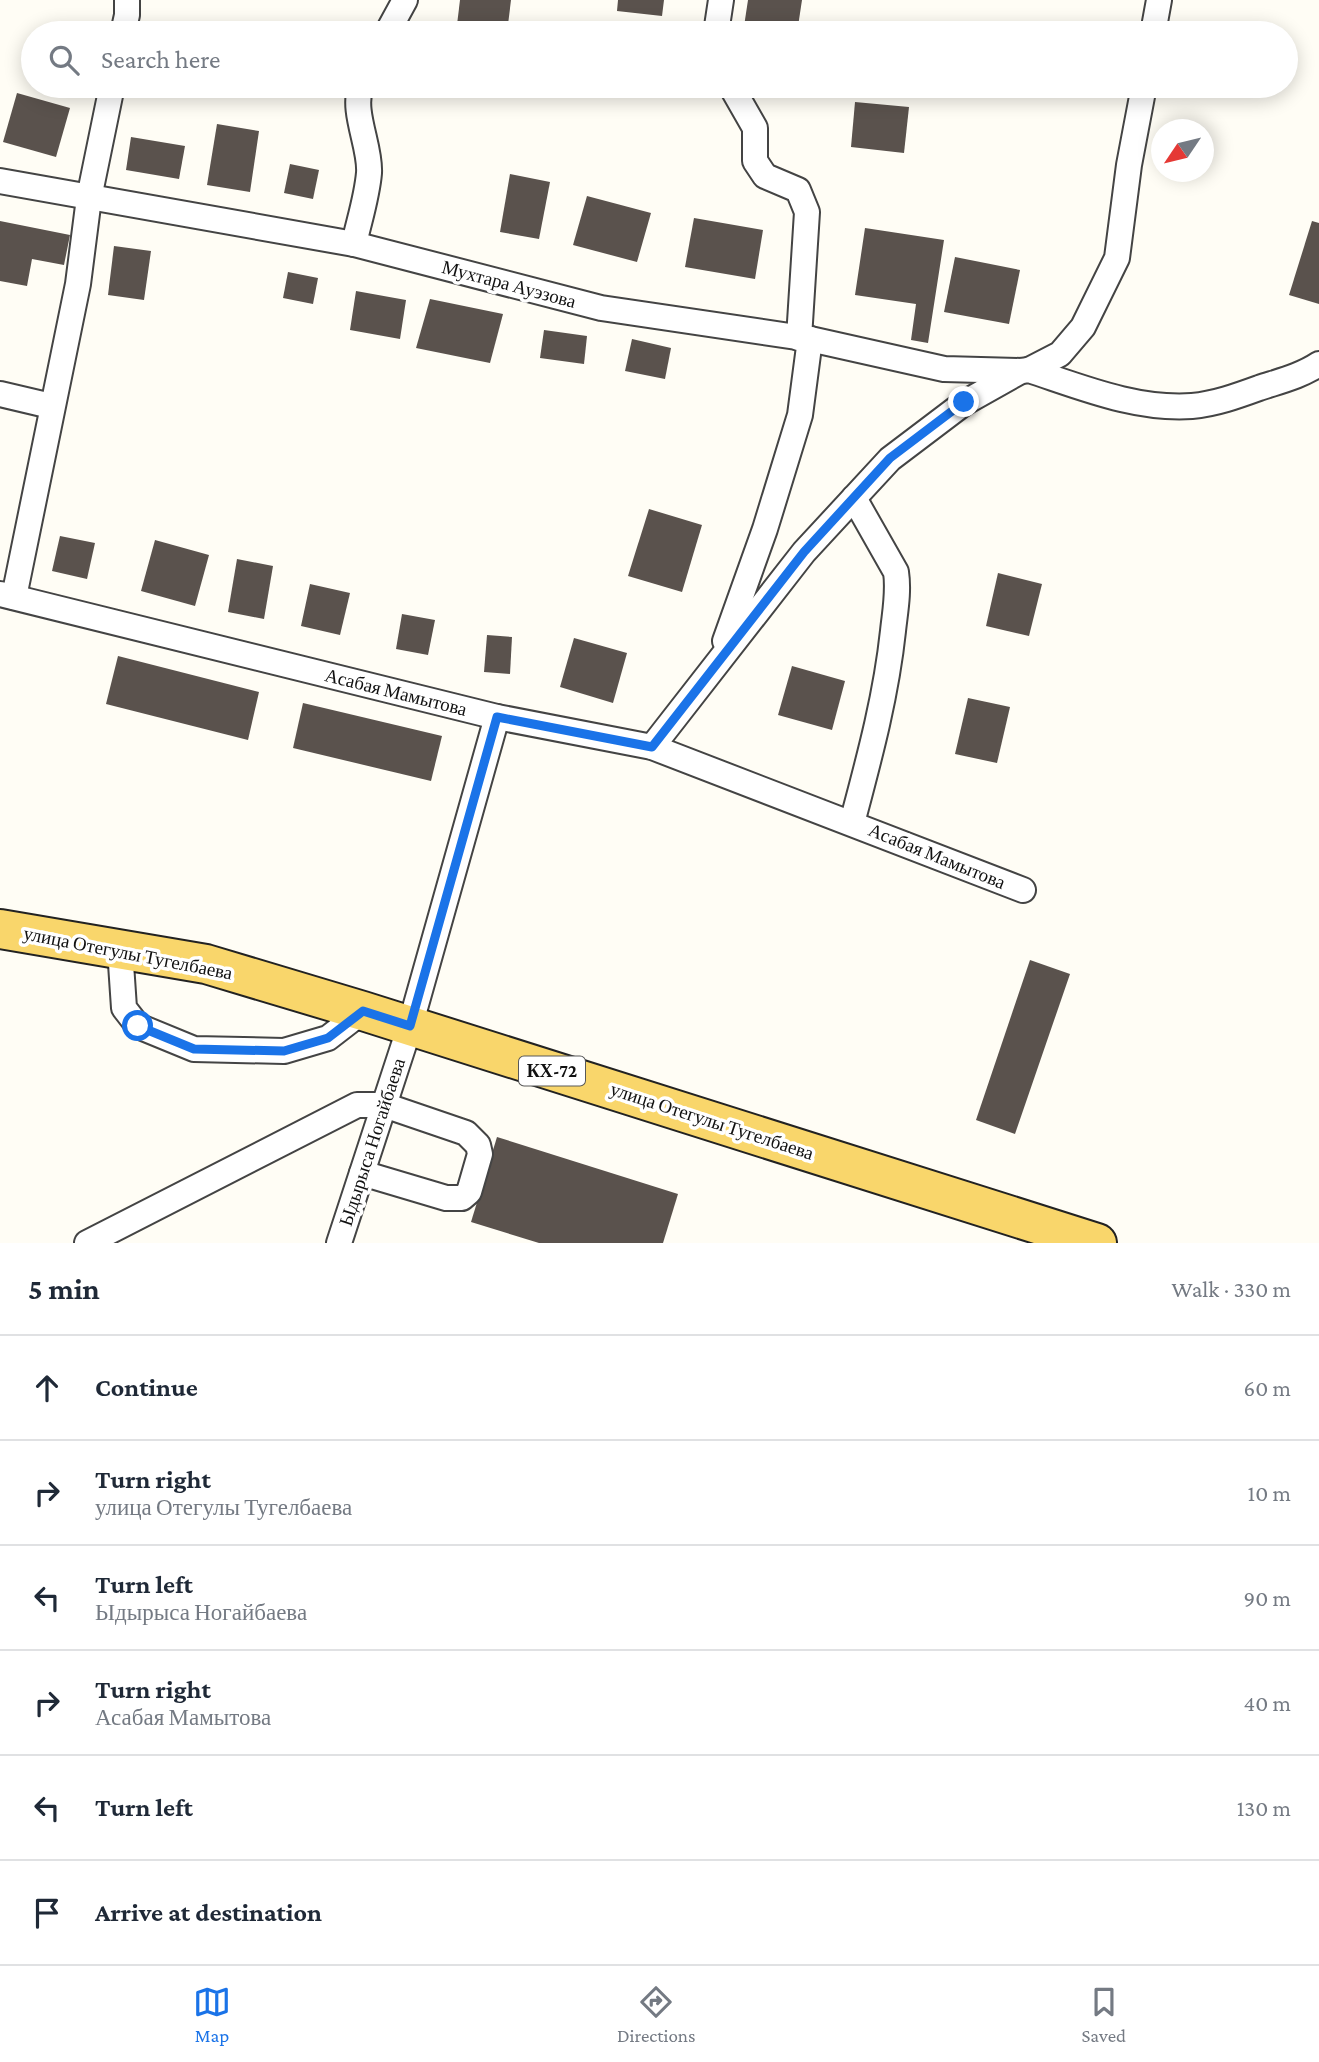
<!DOCTYPE html>
<html lang="en">
<head>
<meta charset="utf-8">
<style>
  body { margin:0; font-family:"Crimson Pro",serif; background:#f2f2f3; color:#1f2937 }
  .compass { position:absolute; left:1151px; top:119px; width:63px; height:63px; border-radius:50%; background:#fff; box-shadow:0 4px 18px #0003; rotate:235deg }
  .stop { position:absolute; width:21px; height:21px; margin:-16px; border:5px solid #1a73e8; border-radius:50%; background:#fff }
  .stop.end { background:#1a73e8; border-color:#fff; box-shadow:0 2px 7px #0008 }
  .list { margin:0; padding:0; list-style:none }
  h2 { display:flex; justify-content:space-between; align-items:center; height:91px; margin:0; padding:0 28px; font-size:30px }
  h2 small { font-size:23px; font-weight:400; color:#747a83 }
  .list li { display:grid; grid-template-columns:46px 1fr auto; gap:21px; align-items:center; box-sizing:border-box; height:105px; padding:0 28px; border-top:2px solid #e0e1e3 }
  .list b { display:block; font-size:26px; white-space:nowrap }
  .list p { margin:0; font-size:23px; white-space:nowrap; color:#747a83 }
  .list em { font-size:23px; font-style:normal; color:#747a83 }
  .icon { flex:none; width:38px; height:38px; fill:none; stroke:currentColor; stroke-width:2; stroke-linecap:round; stroke-linejoin:round }
  .map { position:relative; flex:none; width:1319px; height:1243px; overflow:hidden }
  .search { position:absolute; background:#fff; box-shadow:0 4px 18px #0003; left:21px; right:21px; top:21px; height:77px; display:flex; align-items:center; gap:18px; box-sizing:border-box; padding:0 24px; border-radius:38px; color:#747a83; font-size:26px }
  .sheet { height:721px; background:#fff }
  nav { display:flex; justify-content:space-around; align-items:center; box-sizing:border-box; height:98px; border-top:2px solid #e0e1e3; background:#fff; font-size:19px; color:#747a83 }
  nav a { display:grid; justify-items:center; gap:4px }
  nav .on { color:#1a73e8 }
  .map>svg:first-child { display:block }
  .building { fill:#5a524d }
  .lines { fill:none; stroke-linecap:round; stroke-linejoin:round }
  .minor-casing { stroke:#444; stroke-width:28 }
  .primary-casing { stroke:#222; stroke-width:42 }
  .minor { stroke:#fff; stroke-width:24 }
  .primary { stroke:#f9d66b; stroke-width:38 }
  .route { stroke:#1a73e8; stroke-width:9 }
  .labels { text-anchor:middle; dominant-baseline:central; stroke-width:7; stroke-linejoin:round; paint-order:stroke }
  .shield { fill:#fff; stroke:#585858; stroke-width:2 }
  .shield-label { font-size:18px; font-weight:bold; fill:#111 }
  .street-label { font-size:19px; fill:#111; stroke:#fff }
</style>
</head>
<body>
<div class="map">
<svg width="1319" height="1243" viewBox="0 0 1319 1243">
  <rect width="100%" height="100%" fill="#fffdf5"/>
  <g class="building">
    <path d="M460,0H511L507,33H456Z"/>
    <path d="M618,0H664L662,16L617,11Z"/>
    <path d="M748,0H802L797,33H743Z"/>
    <path d="M17,93L70,108L56,157L3,142Z"/>
    <path d="M855,102L909,107L904,153L851,147Z"/>
    <path d="M217,124L259,131L250,192L207,185Z"/>
    <path d="M131,137L185,146L179,179L126,170Z"/>
    <path d="M290,164L319,170L313,199L284,193Z"/>
    <path d="M510,174L550,182L539,239L500,232Z"/>
    <path d="M587,196L651,213L637,262L573,245Z"/>
    <path d="M694,218L763,230L755,279L685,267Z"/>
    <path d="M0,221L70,235L64,265L32,259L27,286L0,281Z"/>
    <path d="M1312,221L1319,223V304L1289,295Z"/>
    <path d="M865,228L944,240L928,343L911,340L916,304L855,295Z"/>
    <path d="M114,246L151,251L144,300L108,295Z"/>
    <path d="M955,257L1020,270L1009,324L944,312Z"/>
    <path d="M288,272L318,278L313,304L283,298Z"/>
    <path d="M356,291L406,300L400,339L350,330Z"/>
    <path d="M430,299L503,314L490,363L416,348Z"/>
    <path d="M544,330L587,336L584,364L540,358Z"/>
    <path d="M632,339L671,348L665,379L625,371Z"/>
    <path d="M649,509L702,525L682,592L628,576Z"/>
    <path d="M60,536L95,543L87,579L52,571Z"/>
    <path d="M155,540L209,555L195,606L141,591Z"/>
    <path d="M237,559L273,566L264,619L228,612Z"/>
    <path d="M998,573L1042,584L1029,636L986,626Z"/>
    <path d="M310,584L350,593L340,635L301,626Z"/>
    <path d="M402,614L435,620L428,655L396,649Z"/>
    <path d="M487,635L512,637L510,674L484,672Z"/>
    <path d="M574,638L627,653L613,703L560,687Z"/>
    <path d="M118,656L259,692L248,740L106,704Z"/>
    <path d="M792,666L845,681L832,730L778,715Z"/>
    <path d="M968,698L1010,707L997,763L955,754Z"/>
    <path d="M303,703L442,736L431,781L293,748Z"/>
    <path d="M1030,960L1070,974L1015,1134L976,1120Z"/>
    <path d="M497,1137L678,1194L663,1243H539L471,1222Z"/>
  </g>
  <g class="lines">
    <defs>
      <g id="minor">
        <path d="M123,33L127,15V0"/>
        <path d="M387,33L405,0"/>
        <path d="M716,33L721,0"/>
        <path d="M1153,33L1159,0"/>
        <path d="M731,86L755,128V161L765,176L798,190L807,212L799,338"/>
        <path d="M0,181L354,244L601,308L810,339L944,369L1021,371"/>
        <path d="M354,244C359,221 367,197 369,173C371,147 351,111 361,86"/>
        <path d="M1029,370L1060,354L1083,327L1117,258L1129,165L1144,86"/>
        <path d="M0,394L51,406"/>
        <path d="M0,594L497,717L652,747L1023,890"/>
        <path d="M14,597L78,284L89,198L112,86"/>
        <path d="M725,641L765,529L800,415L810,339"/>
        <path d="M652,747L804,552L890,459L964,403L1021,371L1029,370C1081,387 1136,410 1192,406C1215,404 1237,396 1259,388C1280,381 1301,376 1319,364"/>
        <path d="M852,823C869,759 886,697 893,631C895,612 899,592 896,572L854,498"/>
        <path d="M120,949L124,1008L138,1026L194,1049L284,1051L328,1038L363,1011"/>
        <path d="M87,1243L357,1105H384L466,1133L478,1145L480,1154L469,1192L462,1198H446L362,1173"/>
        <path d="M339,1243L410,1026L497,717"/>
      </g>
      <path id="primary" d="M0,929L206,964L363,1011L1097,1243"/>
    </defs>
    <use href="#minor" class="minor-casing"/>
    <use href="#primary" class="primary-casing"/>
    <use href="#minor" class="minor"/>
    <use href="#primary" class="primary"/>
  </g>
  <g class="lines">
    <path class="route" d="M138,1026L194,1049L284,1051L328,1038L363,1011L410,1026L497,717L652,747L804,552L890,458L964,402"/>
  </g>
  <g class="labels">
    <rect class="shield" x="519" y="1056.5" width="66" height="29" rx="5"/>
    <g class="shield-label">
      <text x="552" y="1071">КХ-72</text>
    </g>
    <g class="street-label">
      <text transform="translate(509 284) rotate(15)">Мухтара Ауэзова</text>
      <text transform="translate(396 692) rotate(14)">Асабая Мамытова</text>
      <text transform="translate(937 856) rotate(22)">Асабая Мамытова</text>
      <text transform="translate(128 953) rotate(11)">улица Отегулы Тугелбаева</text>
      <text transform="translate(712 1121) rotate(18)">улица Отегулы Тугелбаева</text>
      <text transform="translate(372 1142) rotate(-72)">Ыдырыса Ногайбаева</text>
    </g>
  </g>
</svg>
<svg class="compass" viewBox="-18 -18 36 36"><path d="M0-13l5 13h-10z" fill="#e53935"/><path d="M0 13l5-13h-10z" fill="#747a83"/></svg>
<div class="stop" style="left:138px;top:1026px"></div>
<div class="stop end" style="left:964px;top:402px"></div>
<div class="search"><svg class="icon" aria-label="search" viewBox="0 0 24 24"><circle cx="10" cy="10" r="6"/><path d="M15 15l6 6"/></svg>Search here</div>
</div>
<section class="sheet">
<h2>5 min<small>Walk · 330 m</small></h2>
<ul class="list">
<li><svg class="icon" aria-label="ahead" viewBox="0 0 24 24"><path d="M12 20V5M6 11l6-6 6 6"/></svg><div><b>Continue</b></div><em>60 m</em></li>
<li><svg class="icon" aria-label="right" viewBox="0 0 24 24"><path d="M7 20v-9h11M14 6l5 5-5 5"/></svg><div><b>Turn right</b><p>улица Отегулы Тугелбаева</p></div><em>10 m</em></li>
<li><svg class="icon" aria-label="left" viewBox="0 0 24 24"><path d="M17 20v-9H6M10 6l-5 5 5 5"/></svg><div><b>Turn left</b><p>Ыдырыса Ногайбаева</p></div><em>90 m</em></li>
<li><svg class="icon" aria-label="right" viewBox="0 0 24 24"><path d="M7 20v-9h11M14 6l5 5-5 5"/></svg><div><b>Turn right</b><p>Асабая Мамытова</p></div><em>40 m</em></li>
<li><svg class="icon" aria-label="left" viewBox="0 0 24 24"><path d="M17 20v-9H6M10 6l-5 5 5 5"/></svg><div><b>Turn left</b></div><em>130 m</em></li>
<li><svg class="icon" aria-label="arrive" viewBox="0 0 24 24"><path d="M6 21V4h12l-3 4 3 4H6"/></svg><div><b>Arrive at destination</b></div></li>
</ul>
</section>
<nav>
<a class="on"><svg class="icon" aria-label="map" viewBox="0 0 24 24"><path d="M3 6l6-2 6 2 6-2v14l-6 2-6-2-6 2zM9 4v14M15 6v14"/></svg>Map</a>
<a><svg class="icon" aria-label="directions" viewBox="0 0 24 24"><path d="M12 3l9 9-9 9-9-9zM9 14v-3h6M13 9l2 2-2 2"/></svg>Directions</a>
<a><svg class="icon" aria-label="saved" viewBox="0 0 24 24"><path d="M7 4h10v16l-5-4-5 4z"/></svg>Saved</a>
</nav>
</body>
</html>
